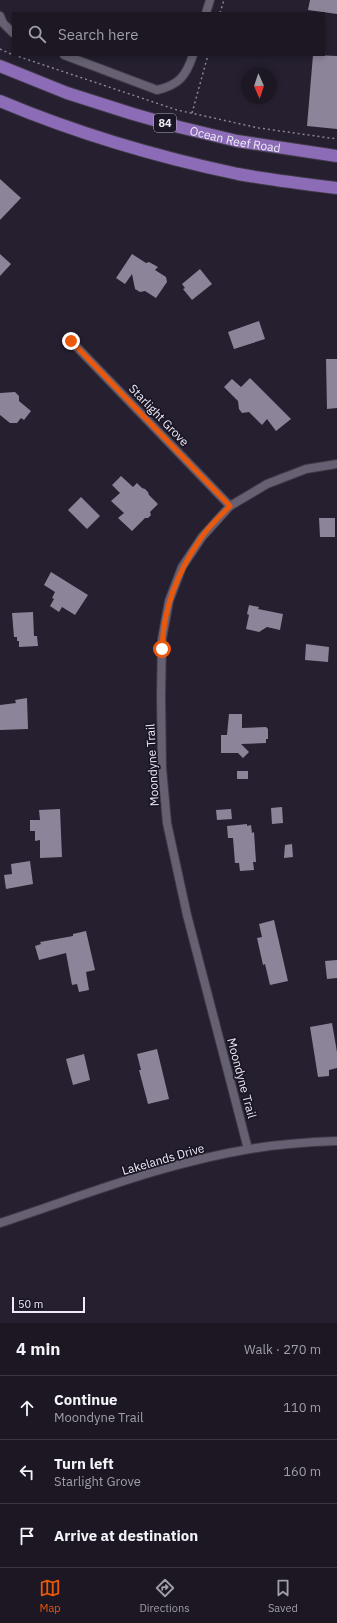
<!DOCTYPE html>
<html lang="en">
<head>
<meta charset="utf-8">
<style>
  body { margin:0; font-family:"IBM Plex Sans",sans-serif; background:#25202b; color:#f1f3f6 }
  .compass { position:absolute; left:241px; top:68px; width:36px; height:36px; border-radius:50%; background:#1c1723; box-shadow:0 2px 6px #0003; rotate:177deg }
  .scale { position:absolute; left:12px; bottom:10px; width:73px; box-sizing:border-box; padding-left:4px; border:2px solid #efecf6; border-top:0; font-size:11px; line-height:14px; white-space:nowrap; color:#efecf6; -webkit-text-stroke:3px #1b1625; paint-order:stroke }
  .stop { position:absolute; width:12px; height:12px; margin:-9px; border:3px solid #ea580c; border-radius:50%; background:#fff }
  .stop.end { background:#ea580c; border-color:#fff; box-shadow:0 1px 4px #0008 }
  .list { margin:0; padding:0; list-style:none }
  h2 { display:flex; justify-content:space-between; align-items:center; height:52px; margin:0; padding:0 16px; font-size:17px }
  h2 small { font-size:13px; font-weight:400; color:#a09fa6 }
  .list li { display:grid; grid-template-columns:26px 1fr auto; gap:12px; align-items:center; box-sizing:border-box; height:64px; padding:0 16px; border-top:1px solid #3a3641 }
  .list b { display:block; font-size:15px; white-space:nowrap }
  .list p { margin:0; font-size:13px; white-space:nowrap; color:#a09fa6 }
  .list em { font-size:13px; font-style:normal; color:#a09fa6 }
  .icon { flex:none; width:22px; height:22px; fill:none; stroke:currentColor; stroke-width:2; stroke-linecap:round; stroke-linejoin:round }
  .map { position:relative; flex:none; width:337px; height:1323px; overflow:hidden }
  .search { position:absolute; background:#1c1723; box-shadow:0 2px 6px #0003; left:12px; right:12px; top:12px; height:44px; display:flex; align-items:center; gap:10px; box-sizing:border-box; padding:0 14px; border-radius:0px; color:#a09fa6; font-size:15px }
  .sheet { height:244px; background:#1c1723 }
  nav { display:flex; justify-content:space-around; align-items:center; box-sizing:border-box; height:56px; border-top:1px solid #3a3641; background:#1c1723; font-size:11px; color:#a09fa6 }
  nav a { display:grid; justify-items:center; gap:2px }
  nav .on { color:#ea580c }
  .map>svg:first-child { display:block }
  .building { fill:#8c8599 }
  .lines { fill:none; stroke-linecap:round; stroke-linejoin:round }
  .street-casing { stroke:#403a47; stroke-width:10 }
  .primary-casing { stroke:#403a47; stroke-width:14 }
  .path { stroke:#8a8592; stroke-width:1.5; stroke-dasharray:2 3; stroke-linecap:butt }
  .street { stroke:#666072; stroke-width:8 }
  .primary { stroke:#8c6cb7; stroke-width:12 }
  .route { stroke:#ea580c; stroke-width:5 }
  .labels { text-anchor:middle; dominant-baseline:central; stroke-width:3.5; stroke-linejoin:round; paint-order:stroke }
  .shield { fill:#1b1625; stroke:#afacb7; stroke-width:1 }
  .shield-label { font-size:11px; font-weight:bold; fill:#efecf6 }
  .street-label { font-size:12px; fill:#efecf6; stroke:#1b1625 }
</style>
</head>
<body>
<div class="map">
<svg width="337" height="1323" viewBox="0 0 337 1323">
  <rect width="100%" height="100%" fill="#251f2f"/>
  <g class="building">
    <path d="M310,0H337V14L308,10Z"/>
    <path d="M313,55L337,56V129L307,126Z"/>
    <path d="M0,179L21,198L0,220Z"/>
    <path d="M0,254L11,264L0,276Z"/>
    <path d="M132,254L146,263L149,262L158,267L155,270L166,277L167,282L156,298L145,291L140,292L135,289L132,274L125,284L116,278Z"/>
    <path d="M200,269L212,284L192,300L183,289L185,288L182,284Z"/>
    <path d="M259,321L265,339L234,349L228,332Z"/>
    <path d="M326,359H337V408L327,409Z"/>
    <path d="M250,378L291,419L276,431L267,419L262,425L249,412L242,413L239,409L238,401L224,387L232,379L241,387Z"/>
    <path d="M15,392L19,396V401L31,411L24,420L21,418L17,423H10L0,415V393Z"/>
    <path d="M121,476L133,487L137,483L142,488L145,489L148,492L149,495L158,504L150,512L151,515L148,518H145L132,531L118,518L124,513L111,501L120,493L112,485Z"/>
    <path d="M81,497L100,516L87,529L68,510Z"/>
    <path d="M319,518H335V537H320Z"/>
    <path d="M51,572L88,595L75,615L62,607L59,612L50,606L54,599L52,598L55,592L44,585Z"/>
    <path d="M249,605L259,607L258,609L283,614L280,630L267,627L259,632L246,629L249,615L247,614Z"/>
    <path d="M33,612L34,636H37L38,646L19,647V641H17V637H14L12,613Z"/>
    <path d="M306,644L329,647L328,662L305,660Z"/>
    <path d="M27,698L28,729L0,730V705L16,703L15,700Z"/>
    <path d="M229,714H242V728L266,727L268,729V739H266V743L241,744L249,752L243,758L238,753H221V735H227Z"/>
    <rect x="237" y="771" width="11" height="8"/>
    <path d="M282,807L283,823L272,824L271,808Z"/>
    <path d="M60,809L62,857L40,858V840L35,841V831H30V820H40L39,810Z"/>
    <path d="M231,809L232,819L217,820L216,810Z"/>
    <path d="M247,824V826L251,825L252,833L254,832L256,862H253L254,870L240,871L239,863H235L233,838H228L227,826Z"/>
    <path d="M292,844L293,857L284,858L285,845Z"/>
    <path d="M30,861L33,884L6,889L4,875L12,874L11,864Z"/>
    <path d="M274,920L288,981L270,985L265,964L263,965L257,938L262,937L259,924Z"/>
    <path d="M86,931L95,970L86,972L89,990L79,992L77,984L72,985L66,953L39,960L35,946L41,944L40,942L73,936V934Z"/>
    <path d="M337,960V978L327,979L325,961Z"/>
    <path d="M332,1023L337,1052V1068L329,1070V1076L318,1077L310,1027Z"/>
    <path d="M157,1049L169,1099L148,1104L139,1070H141L137,1054Z"/>
    <path d="M84,1054L90,1080L73,1085L66,1059Z"/>
  </g>
  <g class="lines">
    <defs>
      <g id="street">
        <path d="M206,13L210,0"/>
        <path d="M0,16L3,23L13,33"/>
        <path d="M64,55L157,90C179,85 186,76 193,55"/>
        <path d="M71,341L230,506"/>
        <path d="M248,1149L187,915L167,823L162,768L161,697L162,639L169,601L182,567L202,537L230,506L267,484L306,469L337,464"/>
        <path d="M0,1223C82,1196 164,1163 250,1149C279,1144 308,1142 337,1141"/>
      </g>
      <g id="primary">
        <path id="s1" d="M0,66L67,93L133,114L179,127L237,141L337,156"/>
        <path d="M0,101C76,133 157,157 238,174C271,180 304,184 337,188"/>
      </g>
    </defs>
    <use href="#street" class="street-casing"/>
    <use href="#primary" class="primary-casing"/>
    <g class="path">
      <path d="M220,13L224,0"/>
      <path d="M0,49L13,55"/>
      <path d="M14,55L177,110L259,128L337,139"/>
      <path d="M192,113L208,55"/>
    </g>
    <use href="#street" class="street"/>
    <use href="#primary" class="primary"/>
  </g>
  <g class="lines">
    <path class="route" d="M71,341L230,506C220,516 209,526 201,538C178,571 163,608 162,649"/>
  </g>
  <g class="labels">
    <rect class="shield" x="154" y="114" width="22" height="18" rx="3"/>
    <g class="shield-label">
      <text x="165" y="123">84</text>
    </g>
    <g class="street-label">
      <text stroke="none"><textPath href="#s1" startOffset="247">Ocean Reef Road</textPath></text>
      <text transform="translate(159 415) rotate(46)">Starlight Grove</text>
      <text transform="translate(152 765) rotate(-93)">Moondyne Trail</text>
      <text transform="translate(242 1078) rotate(75)">Moondyne Trail</text>
      <text transform="translate(163 1159) rotate(-16)">Lakelands Drive</text>
    </g>
  </g>
</svg>
<svg class="compass" viewBox="-18 -18 36 36"><path d="M0-13l5 13h-10z" fill="#e53935"/><path d="M0 13l5-13h-10z" fill="#a09fa6"/></svg>
<div class="scale">50 m</div>
<div class="stop" style="left:162px;top:649px"></div>
<div class="stop end" style="left:71px;top:341px"></div>
<div class="search"><svg class="icon" aria-label="search" viewBox="0 0 24 24"><circle cx="10" cy="10" r="6"/><path d="M15 15l6 6"/></svg>Search here</div>
</div>
<section class="sheet">
<h2>4 min<small>Walk · 270 m</small></h2>
<ul class="list">
<li><svg class="icon" aria-label="ahead" viewBox="0 0 24 24"><path d="M12 20V5M6 11l6-6 6 6"/></svg><div><b>Continue</b><p>Moondyne Trail</p></div><em>110 m</em></li>
<li><svg class="icon" aria-label="left" viewBox="0 0 24 24"><path d="M17 20v-9H6M10 6l-5 5 5 5"/></svg><div><b>Turn left</b><p>Starlight Grove</p></div><em>160 m</em></li>
<li><svg class="icon" aria-label="arrive" viewBox="0 0 24 24"><path d="M6 21V4h12l-3 4 3 4H6"/></svg><div><b>Arrive at destination</b></div></li>
</ul>
</section>
<nav>
<a class="on"><svg class="icon" aria-label="map" viewBox="0 0 24 24"><path d="M3 6l6-2 6 2 6-2v14l-6 2-6-2-6 2zM9 4v14M15 6v14"/></svg>Map</a>
<a><svg class="icon" aria-label="directions" viewBox="0 0 24 24"><path d="M12 3l9 9-9 9-9-9zM9 14v-3h6M13 9l2 2-2 2"/></svg>Directions</a>
<a><svg class="icon" aria-label="saved" viewBox="0 0 24 24"><path d="M7 4h10v16l-5-4-5 4z"/></svg>Saved</a>
</nav>
</body>
</html>
